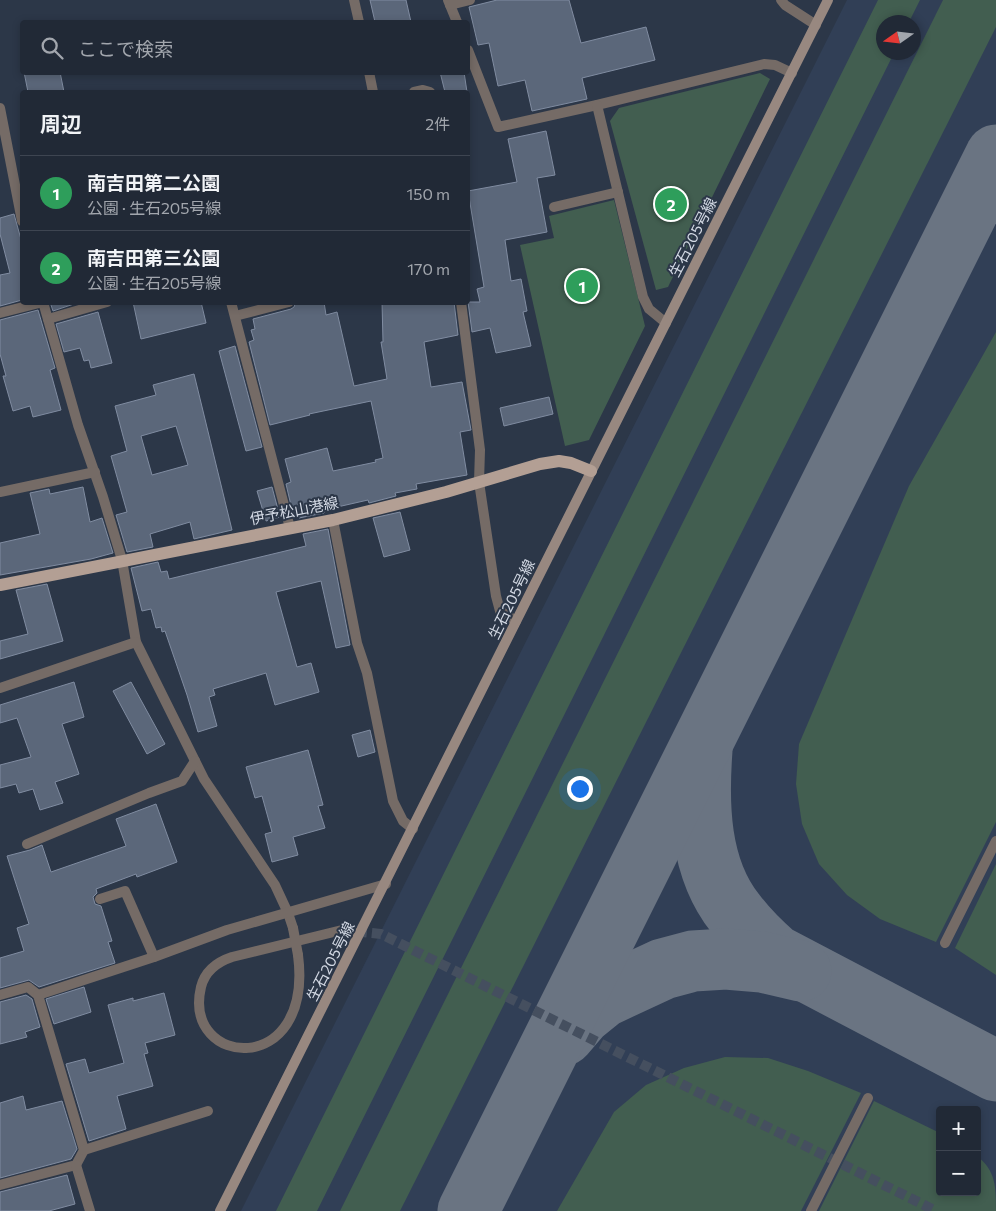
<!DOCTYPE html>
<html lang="ja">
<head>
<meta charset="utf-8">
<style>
  body { margin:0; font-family:Commissioner,"Noto Sans JP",sans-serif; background:#2d3542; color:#f1f3f6 }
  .controls { position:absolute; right:15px; bottom:15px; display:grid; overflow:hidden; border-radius:5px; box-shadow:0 2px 8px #0003 }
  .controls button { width:45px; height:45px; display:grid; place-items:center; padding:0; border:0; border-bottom:1px solid #3e4551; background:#212936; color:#f1f3f6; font:25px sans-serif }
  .compass { position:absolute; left:876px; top:15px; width:45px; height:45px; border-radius:50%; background:#212936; box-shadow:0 2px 8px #0003; rotate:256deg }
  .you { position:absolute; left:579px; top:788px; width:18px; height:18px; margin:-12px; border:4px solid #fff; border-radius:50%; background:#1a73e8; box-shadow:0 0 0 8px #1a73e833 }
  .badge { display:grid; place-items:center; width:32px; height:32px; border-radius:50%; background:#db2777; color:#fff; font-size:16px; font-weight:700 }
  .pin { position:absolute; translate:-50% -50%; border:2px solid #fff; box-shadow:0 1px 5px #0006 }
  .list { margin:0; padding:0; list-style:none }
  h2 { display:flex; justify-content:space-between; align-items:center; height:65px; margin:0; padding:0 20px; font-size:21px }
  h2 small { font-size:16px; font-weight:400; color:#a2a6ad }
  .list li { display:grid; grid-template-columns:32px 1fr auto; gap:15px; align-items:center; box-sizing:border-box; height:75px; padding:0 20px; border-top:1px solid #3e4551 }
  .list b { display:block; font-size:19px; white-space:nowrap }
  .list p { margin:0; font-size:16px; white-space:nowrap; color:#a2a6ad }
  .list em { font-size:16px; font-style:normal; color:#a2a6ad }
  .icon { flex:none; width:28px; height:28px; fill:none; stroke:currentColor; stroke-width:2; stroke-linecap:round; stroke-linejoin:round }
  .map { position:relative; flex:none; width:996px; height:1211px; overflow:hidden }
  .search { position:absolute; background:#212936; box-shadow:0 2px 8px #0003; left:20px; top:20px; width:450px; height:55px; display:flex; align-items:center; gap:12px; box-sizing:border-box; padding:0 18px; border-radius:5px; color:#a2a6ad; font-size:19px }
  .panel { position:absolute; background:#212936; box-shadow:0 2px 8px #0003; left:20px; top:90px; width:450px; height:215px; border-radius:5px }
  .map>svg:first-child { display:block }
  .built { fill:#313f56; fill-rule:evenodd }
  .green { fill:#425e50 }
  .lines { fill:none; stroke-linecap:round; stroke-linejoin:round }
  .taxiway { stroke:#6a7482; stroke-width:61 }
  .building { fill:#5b677a; stroke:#808ca1; fill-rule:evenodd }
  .street-tunnel { stroke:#454f5f; stroke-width:10; stroke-dasharray:10 5; stroke-linecap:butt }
  .lane { stroke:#756b66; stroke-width:10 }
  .street { stroke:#756b66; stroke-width:10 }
  .secondary { stroke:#988880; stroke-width:10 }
  .primary { stroke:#b39f94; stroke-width:12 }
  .street-bridge { stroke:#756b66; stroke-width:10 }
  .labels { text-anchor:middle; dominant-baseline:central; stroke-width:4; stroke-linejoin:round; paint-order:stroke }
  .street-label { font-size:15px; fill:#d3d9e4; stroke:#2c3748 }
</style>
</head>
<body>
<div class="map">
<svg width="996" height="1211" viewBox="0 0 996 1211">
  <rect width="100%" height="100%" fill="#2c3748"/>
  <path class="built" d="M847,0H996V1211H241ZM884,22H914V52H884ZM940,1110H977V1192H940Z"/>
  <g class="green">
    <path d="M878,0H920L909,22H884V52L894,53L317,1211H276Z"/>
    <path d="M943,0H996V27L400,1211H340Z"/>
    <path d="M760,73L770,79L668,287L656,290L610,121L619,108Z"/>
    <path d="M614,200L645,326L589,440L565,446L520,245L554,238L549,216Z"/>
    <path d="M996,332V822L936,942L880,919L847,895L819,864L802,824L796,784L799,744L909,486Z"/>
    <path d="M996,864V975L955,948Z"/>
    <path d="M725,1057L768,1058L808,1071L861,1093L801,1211H557L614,1112L646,1085L684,1068Z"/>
    <path d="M874,1101L940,1133V1192H977V1156C996,1171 996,1187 996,1211H819Z"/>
  </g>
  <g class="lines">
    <g class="taxiway">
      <path d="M702,750C698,805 699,868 735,913C747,929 760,942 775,955L996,1071"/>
      <path d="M564,1035L582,1014L603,997L663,969L693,961L726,959L762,962L801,971"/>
      <path d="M468,1211L996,155"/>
    </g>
  </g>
  <g class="building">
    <path d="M370,0H406L411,22H375Z"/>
    <path d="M497,0H569L581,43L646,27L655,60L582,78L587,99L532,111L525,80L498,86L489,43L478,45L469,7Z"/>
    <path d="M24,72H60L64,92H28Z"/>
    <path d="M440,72H464L467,92H445Z"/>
    <path d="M546,131L555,175L537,178L547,232L505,240L511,281L521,279L527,311L523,312L531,346L496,353L490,328L472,332L468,302H480L477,289L484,287L468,191L517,182L508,139Z"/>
    <path d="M14,214L22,243V300L0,306V275L10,273L0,234V218Z"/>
    <path d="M50,302H80L53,311Z"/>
    <path d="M133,302H201L206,323L141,339Z"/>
    <path d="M296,302H324L326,315L337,312L354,386L387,379L381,342H383L382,302H454L458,335L424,342L431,387L462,382L471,430L460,432L467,475L416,484L417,489L395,493L396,496L369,503L368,500L324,510V513L299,518L298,513L293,514L286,484L291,482L285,459L327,448L333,471L376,462L375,460L383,458L371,401L309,414L310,415L270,425L249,342L254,340L251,330L255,329L253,319L291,309L294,307Z"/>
    <path d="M38,310L55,368L50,370L61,410L33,417L30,406L13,411L3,376H6L0,354V320Z"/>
    <path d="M98,312L112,363L91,368L89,360L84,361L80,348L64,352L56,324Z"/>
    <path d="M235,346L262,447L246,451L219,351Z"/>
    <path d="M194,374L232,530L194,539L190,522L150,534L153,547L127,552L116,515L127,512L111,456L127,451L115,406L156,395L153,385ZM176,426L188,465L152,475L141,436Z"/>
    <path d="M549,397L553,414L504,426L500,408Z"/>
    <path d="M83,487L90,522L102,518L113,553L91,559L0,575V543L40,534L30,493L49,489L50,494Z"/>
    <path d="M272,487L280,517L266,521L257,491Z"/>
    <path d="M400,512L410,550L384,557L373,518Z"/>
    <path d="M328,529L350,645L336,648L321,581L276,592L297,667L311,663L319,692L275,705L266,673L213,689L215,695L209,697L217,726L198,732L187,695L165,631L162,632L161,627L156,628L151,609L142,611L131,568L158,562L161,572L167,571L169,579L306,546L303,534Z"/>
    <path d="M47,584L63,641L0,659V641L28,634L16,590Z"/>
    <path d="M74,682L84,717L62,724L79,774L55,782L63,803L40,810L33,789L19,793L16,784L0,788V765L31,757L17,718L0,723V705Z"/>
    <path d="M131,682L165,744L147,754L113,691Z"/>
    <path d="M370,730L375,752L358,757L352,735Z"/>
    <path d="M308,750L323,805L318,806L325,828L293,837L298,855L272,862L265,834L272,832L262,796L255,798L246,767Z"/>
    <path d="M156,804L177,862L137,877L136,874L96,889L97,893L93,897L95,904L101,906L112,941L108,942L115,963L39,987L29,980L0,988V958L24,951L17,928L29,924L7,856L30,850L42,845L51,872L126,846L116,819Z"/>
    <path d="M84,987L91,1012L54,1024L46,999Z"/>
    <path d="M164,993L175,1035L145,1043L148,1053L144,1054L153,1086L117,1096L126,1129L89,1141L66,1064L85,1059L89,1073L124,1063L108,1005L133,998V1001Z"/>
    <path d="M26,995L32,999L40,1027L25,1032L27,1037L0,1044V1002Z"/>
    <path d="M23,1096L26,1110L62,1101L77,1149L71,1159L0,1178V1103Z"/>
    <path d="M67,1175L75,1204L49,1211H0V1192Z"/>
  </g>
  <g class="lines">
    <path class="street-tunnel" d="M342,930L381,934L936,1211"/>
    <g class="lane">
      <path d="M235,316L289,302"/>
      <path d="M945,943L996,841"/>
      <path d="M811,1211L868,1098"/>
    </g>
    <g class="street">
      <path d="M354,0L359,22"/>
      <path d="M448,0L457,22"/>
      <path d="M781,0L785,5L816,25"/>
      <path d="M450,5L470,0"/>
      <path d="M468,50L498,127L597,105L764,64L775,65L792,73"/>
      <path d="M369,72L373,92"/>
      <path d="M414,92L423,90L430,92"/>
      <path d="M597,105L643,297L649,309L666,323"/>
      <path d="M0,108L22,221"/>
      <path d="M554,207L618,192"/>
      <path d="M43,302L78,425L103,497L122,560L136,642L204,779L275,885L288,913L293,928"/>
      <path d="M231,302L290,528"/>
      <path d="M461,302L480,450L479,482L496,596L500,611L516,621"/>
      <path d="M0,313L43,302"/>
      <path d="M48,319L107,302"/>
      <path d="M0,492L95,472"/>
      <path d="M333,520L357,643L367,673L393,801L403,821L413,829"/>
      <path d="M0,688L136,642"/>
      <path d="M27,844L149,793L182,781L195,761"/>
      <path d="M100,899L125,891L154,957"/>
      <path d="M298,955C314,1079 182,1068 201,987C205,971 217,962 232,957L342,930"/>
      <path d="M0,995L28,987L38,995L84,1150L76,1165L0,1185"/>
      <path d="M38,995L154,957L227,930L386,884"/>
      <path d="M84,1150L208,1111"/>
      <path d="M76,1165L90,1211"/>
    </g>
    <path class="secondary" d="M220,1211L828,0"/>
    <path class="primary" d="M0,585L333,520L446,492L540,464L559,461L571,463L591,471"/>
    <path class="street-bridge" d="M293,928L298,955"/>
  </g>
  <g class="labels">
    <g class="street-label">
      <text transform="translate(692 237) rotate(-63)">生石205号線</text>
      <text transform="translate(294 510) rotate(-11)">伊予松山港線</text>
      <text transform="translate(511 599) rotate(-64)">生石205号線</text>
      <text transform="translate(330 961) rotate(-63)">生石205号線</text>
    </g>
  </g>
</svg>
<div class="controls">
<button>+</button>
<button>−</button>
</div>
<svg class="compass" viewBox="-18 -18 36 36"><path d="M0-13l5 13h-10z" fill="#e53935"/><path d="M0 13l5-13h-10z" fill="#a2a6ad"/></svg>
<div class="you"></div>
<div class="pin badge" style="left:582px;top:286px;background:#2e9e5b">1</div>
<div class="pin badge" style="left:671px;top:204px;background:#2e9e5b">2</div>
<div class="search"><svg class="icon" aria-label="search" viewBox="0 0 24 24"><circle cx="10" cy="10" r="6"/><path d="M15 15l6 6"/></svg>ここで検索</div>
<section class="panel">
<h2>周辺<small>2件</small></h2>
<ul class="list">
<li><span class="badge" style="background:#2e9e5b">1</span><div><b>南吉田第二公園</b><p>公園 · 生石205号線</p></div><em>150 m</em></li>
<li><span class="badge" style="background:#2e9e5b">2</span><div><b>南吉田第三公園</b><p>公園 · 生石205号線</p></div><em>170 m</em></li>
</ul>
</section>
</div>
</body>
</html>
